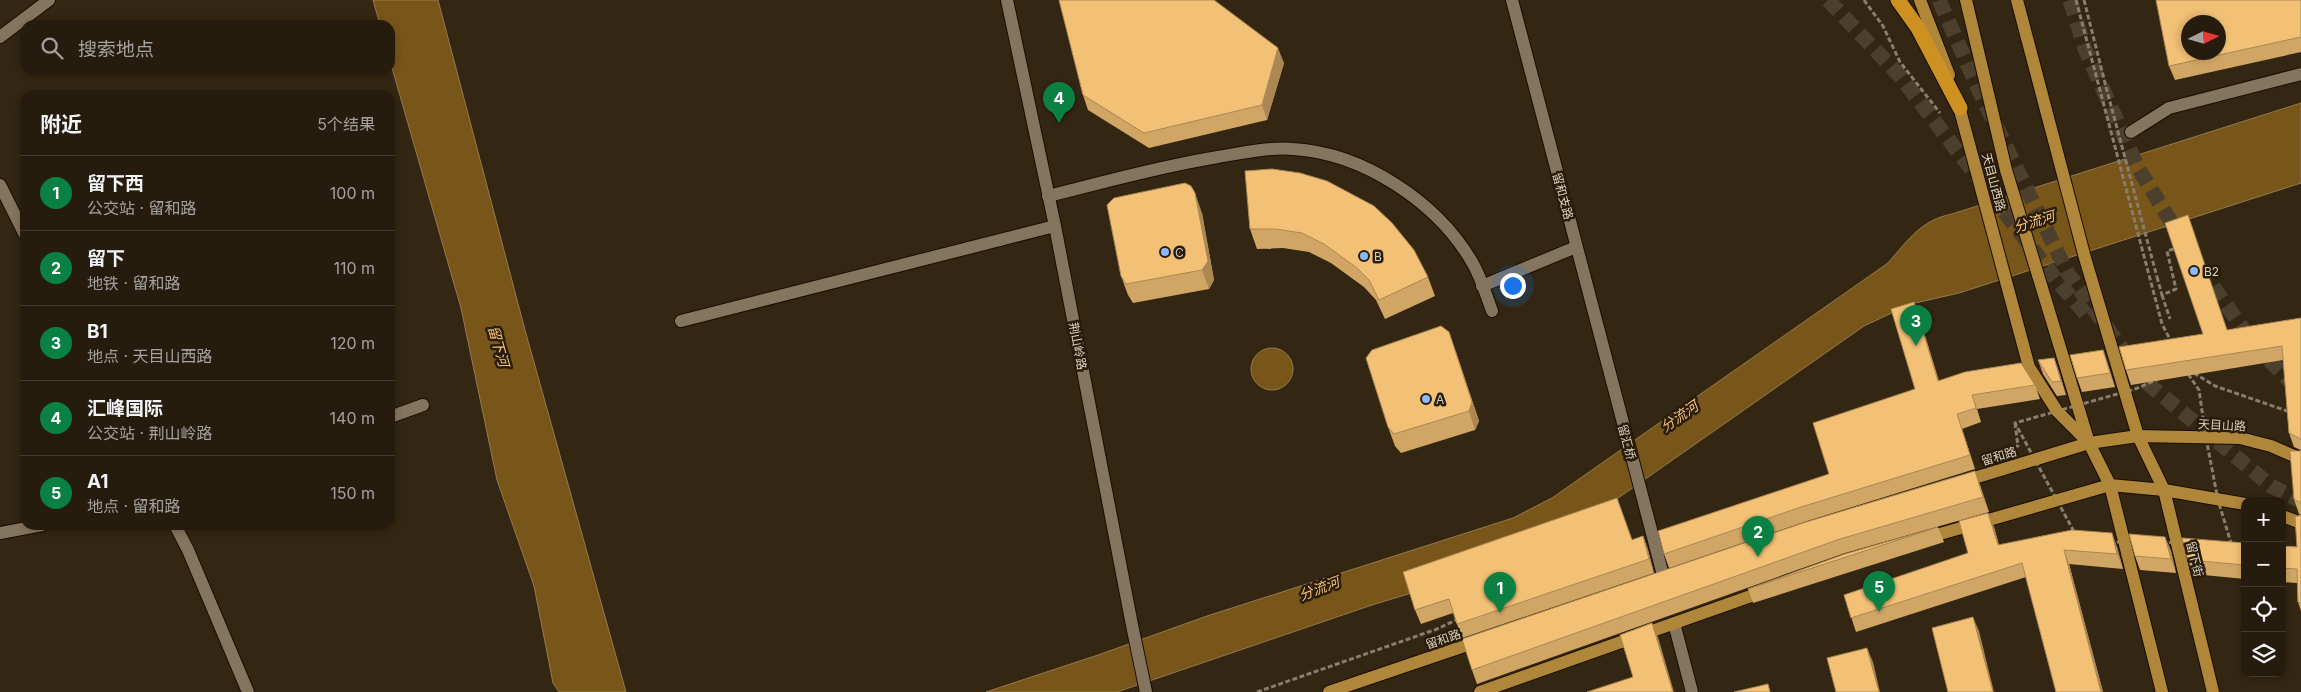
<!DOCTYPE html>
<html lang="zh">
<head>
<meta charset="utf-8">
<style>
  body { margin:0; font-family:Inter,"Noto Sans SC",sans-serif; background:#2e2517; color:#f1f3f6 }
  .controls { position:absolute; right:15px; bottom:15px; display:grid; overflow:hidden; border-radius:10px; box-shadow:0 2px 8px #0003 }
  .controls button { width:45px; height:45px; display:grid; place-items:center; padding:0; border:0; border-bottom:1px solid #423a2e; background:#261c0e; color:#f1f3f6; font:25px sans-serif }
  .compass { position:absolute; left:2181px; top:15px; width:45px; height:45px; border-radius:50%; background:#261c0e; box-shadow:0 2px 8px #0003; rotate:85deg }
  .you { position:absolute; left:1512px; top:285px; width:18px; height:18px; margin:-12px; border:4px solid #fff; border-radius:50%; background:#1a73e8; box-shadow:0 0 0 8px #1a73e833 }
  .badge { display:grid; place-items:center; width:32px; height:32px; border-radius:50%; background:#0b8043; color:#fff; font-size:16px; font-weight:700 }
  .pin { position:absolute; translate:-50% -41px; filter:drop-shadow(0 1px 2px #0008) }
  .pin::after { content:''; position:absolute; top:26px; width:18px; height:15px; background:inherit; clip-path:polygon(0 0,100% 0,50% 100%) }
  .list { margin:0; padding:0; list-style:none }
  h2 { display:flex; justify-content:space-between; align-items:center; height:65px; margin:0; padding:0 20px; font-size:21px }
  h2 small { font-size:16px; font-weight:400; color:#a4a19e }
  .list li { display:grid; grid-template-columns:32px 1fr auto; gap:15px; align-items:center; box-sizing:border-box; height:75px; padding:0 20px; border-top:1px solid #423a2e }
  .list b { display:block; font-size:19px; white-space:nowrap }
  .list p { margin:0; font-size:16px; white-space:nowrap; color:#a4a19e }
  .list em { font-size:16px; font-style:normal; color:#a4a19e }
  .icon { flex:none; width:28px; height:28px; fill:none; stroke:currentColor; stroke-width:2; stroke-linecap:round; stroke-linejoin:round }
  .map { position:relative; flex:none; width:2301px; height:692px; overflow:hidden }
  .search { position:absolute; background:#261c0e; box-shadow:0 2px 8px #0003; left:20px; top:20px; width:375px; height:55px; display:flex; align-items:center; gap:12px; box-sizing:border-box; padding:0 18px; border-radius:15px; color:#a4a19e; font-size:19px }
  .panel { position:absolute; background:#261c0e; box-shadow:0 2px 8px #0003; left:20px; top:90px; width:375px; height:440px; border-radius:15px }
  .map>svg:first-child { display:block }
  .water { fill:#785519; stroke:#957a4d }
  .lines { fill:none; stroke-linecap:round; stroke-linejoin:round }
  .highway-tunnel { stroke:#4c402d; stroke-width:15; stroke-dasharray:15 8; stroke-linecap:butt }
  .minor-casing { stroke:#1a0e00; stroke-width:14 }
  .major-casing { stroke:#1a0e00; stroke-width:14 }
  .highway-casing { stroke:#1a0e00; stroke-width:17 }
  .path { stroke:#897e6e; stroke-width:3; stroke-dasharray:5 2.5; stroke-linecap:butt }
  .minor { stroke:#85755f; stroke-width:12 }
  .major { stroke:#b0863a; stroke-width:12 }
  .highway { stroke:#cd9122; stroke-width:15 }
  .major-bridge-casing { stroke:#1a0e00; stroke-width:14; stroke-linecap:butt }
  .path-bridge { stroke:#897e6e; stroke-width:3; stroke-dasharray:5 2.5; stroke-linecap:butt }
  .major-bridge { stroke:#b0863a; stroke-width:12 }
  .wall { fill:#d1a665 }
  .shaded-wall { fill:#aa8753 }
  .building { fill:#f3c176; stroke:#aa8753; fill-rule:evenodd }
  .poi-dot { fill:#8abafc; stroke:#291c08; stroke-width:2 }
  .labels { text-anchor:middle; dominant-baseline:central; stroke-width:5; stroke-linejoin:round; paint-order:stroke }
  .street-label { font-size:12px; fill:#dad1c5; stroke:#291c08 }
  .poi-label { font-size:12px; fill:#dad1c5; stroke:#291c08; text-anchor:start }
  .water-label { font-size:14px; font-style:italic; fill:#f8c578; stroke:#291c08 }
</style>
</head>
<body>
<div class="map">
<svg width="2301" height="692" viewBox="0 0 2301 692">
  <rect width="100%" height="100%" fill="#332612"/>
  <g class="water">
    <path d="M373,0H438L525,330L626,692H559L553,683L534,586L497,480L461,308L390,61V25H380Z"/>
    <path d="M2301,103V183L1959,293L1911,304L1864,326L1551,545L1500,566L1372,605L1117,692H986L1098,655L1207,616L1513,518L1552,498L1888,263C1908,240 1921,220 1952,214Z"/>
    <circle cx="1272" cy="369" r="21"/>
  </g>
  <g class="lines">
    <g class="highway-tunnel">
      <path d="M1828,0L1899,75L2058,282L2090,319"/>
      <path d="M1939,0L1982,97L2067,272L2146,382L2271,486L2301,501"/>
      <path d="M2070,0L2085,49L2138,168L2181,238"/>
      <path d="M2200,268L2256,347L2301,392"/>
    </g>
    <defs>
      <g id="minor">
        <path d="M1007,0L1055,226L1132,625L1146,692"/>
        <path d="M1512,0L1664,579"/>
        <path d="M0,37L49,0"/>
        <path d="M2131,132L2169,108L2301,74"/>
        <path d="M0,185L25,235"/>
        <path d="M1048,196C1105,182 1161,166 1218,157C1243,153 1268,147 1293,149C1363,153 1437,202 1472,262C1481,277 1486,295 1492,311"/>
        <path d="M1482,286L1576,247"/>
        <path d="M681,321L1055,226"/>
        <path d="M390,417L423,405"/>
        <path d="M175,525L188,550L248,692"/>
        <path d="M0,533L42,525"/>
        <path d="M1674,623L1692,692"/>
      </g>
      <g id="major">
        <path d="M1920,0L1949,75"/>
        <path d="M1966,0L2006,170"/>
        <path d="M2017,0L2085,258L2138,436L2164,490L2213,692"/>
        <path d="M1957,99L2029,367L2057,411L2089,443"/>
        <path d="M2038,275L2089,443L2110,485L2162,692"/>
        <path d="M1961,482L2089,443L2138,436L2240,438L2271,446L2301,459"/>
        <path d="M2282,516L2301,523"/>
        <path d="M1926,538L2110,485L2164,490L2245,504"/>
        <path d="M1329,692L1479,641"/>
        <path d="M1480,692L1765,591"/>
      </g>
      <path id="highway" d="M1898,0L1918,28L1960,108"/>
    </defs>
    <use href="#minor" class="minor-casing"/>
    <use href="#major" class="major-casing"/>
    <use href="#highway" class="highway-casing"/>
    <g class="path">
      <path d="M1864,0L1883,26L1900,62L1940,113"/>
      <path d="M2076,0L2162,324L2172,343"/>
      <path d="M2084,0L2106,87"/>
      <path d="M2157,277L2162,295L2176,289L2167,251L2177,248"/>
      <path d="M2162,295L2170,319"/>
      <path d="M2184,368L2199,390L2206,438L2218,500L2231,543L2107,542L2078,539L2015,423L2135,389Z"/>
      <path d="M2194,373L2215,386L2290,412"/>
      <path d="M2015,423L2018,446H2016"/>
      <path d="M1257,692L1437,629L1458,619"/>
    </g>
    <use href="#minor" class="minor"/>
    <use href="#major" class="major"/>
    <use href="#highway" class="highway"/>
    <defs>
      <path id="major-bridge" d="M2006,170L2038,275"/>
    </defs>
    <use href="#major-bridge" class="major-bridge-casing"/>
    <path class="path-bridge" d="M2106,87L2157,277"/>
    <use href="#major-bridge" class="major-bridge"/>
  </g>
  <g class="wall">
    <path d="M2301,0V52L2175,80L2169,66Z"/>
    <path d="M1284,63L1267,120L1149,148L1088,110L1083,95Z"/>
    <path d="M1245,171L1428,277L1435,296L1385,319L1376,300L1364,287L1331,263L1309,252L1283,248L1257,249L1250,229Z"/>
    <path d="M1202,213L1214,280L1209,289L1133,303L1128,295L1121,276Z"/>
    <path d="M1919,316L1939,381L2035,385L2040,399L1977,409L1981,422L1962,429L1975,469L1807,521L1669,568L1664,554L1829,474L1915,389Z"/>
    <path d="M2301,318V515L2299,514L2294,499L2301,450L2294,447L2289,433L2283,360L2131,385L2126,370L2227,330Z"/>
    <path d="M2103,350L2115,387L2082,392L2077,378Z"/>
    <path d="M1456,352L1479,421L1475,430L1401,453L1395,446L1388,427Z"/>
    <path d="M2054,358L2059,372L2066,395L2057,396L2043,374L2038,360Z"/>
    <path d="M1980,485L1989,512L1845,553L1477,684L1472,670Z"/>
    <path d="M2301,515V611L2298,602L2297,583L2282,582V546L2297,547Z"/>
    <path d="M1938,527L1944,542L1753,603L1748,589Z"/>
    <path d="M1994,527L1999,545L2117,547L2123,569L2069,564L2103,692H2056L2026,577L1856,632L1844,595L1968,553Z"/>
    <path d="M1643,536L1648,550L1654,573L1462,638L1453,613L1421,624L1415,610Z"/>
    <path d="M2165,537L2171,551L2176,573L2140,570L2135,556Z"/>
    <path d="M2245,543V579L2193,574L2188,560Z"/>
  </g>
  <g class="shaded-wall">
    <path d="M1278,48L1284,63L1267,120L1262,105Z"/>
    <path d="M1195,193L1202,213L1214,280L1209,289L1202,270Z"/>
    <path d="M1914,302L1919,316L1943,395L1938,381Z"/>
    <path d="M1449,332L1479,421L1475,430L1469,411Z"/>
    <path d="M2103,350L2108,364L2115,387L2110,373Z"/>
    <path d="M2054,358L2059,372L2066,395L2061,381Z"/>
    <path d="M1972,395L1977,409L1981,422L1976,408Z"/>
    <path d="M1957,414L1962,429L1975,469L1970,455Z"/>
    <path d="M1975,471L1980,485L1989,512L1983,497Z"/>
    <path d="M1988,513L1994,527L2003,560L1998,545Z"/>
    <path d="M2112,533L2117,547L2123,569L2117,554Z"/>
    <path d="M1643,536L1648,550L1654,573L1649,559Z"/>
    <path d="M2165,537L2171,551L2176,573L2171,559Z"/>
    <path d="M2064,550L2069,564L2103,692H2101Z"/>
    <path d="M1973,617L1979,631L1994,692H1993Z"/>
    <path d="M1652,623L1658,637L1674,692H1673Z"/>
    <path d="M1867,648L1873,662L1880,692H1879Z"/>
  </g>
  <g class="building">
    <path d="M1059,0H1214L1278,48L1262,105L1144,133L1083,95Z"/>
    <path d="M2156,0H2301V37L2169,66ZM2188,22H2218V52H2188Z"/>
    <path d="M1272,169L1300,173L1327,181L1374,206L1392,223L1414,250L1428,277L1379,300L1369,280L1357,268L1324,244L1302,233L1276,229H1250L1245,171Z"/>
    <path d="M1185,183L1191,186L1195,193L1208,261L1202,270L1126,284L1121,276L1107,205L1114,198Z"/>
    <path d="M2188,215L2227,330L2301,318V440L2299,438L2289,433L2282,346L2126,370L2119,347L2203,334L2165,223Z"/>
    <path d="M1914,302L1938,381L1965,372L2021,363L2035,385L1972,395L1976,408L1957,414L1970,455L1801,507L1664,554L1658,531L1829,474L1813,423L1915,389L1891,309Z"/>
    <path d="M1441,326L1449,332L1472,402L1469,411L1394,434L1388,427L1366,358L1372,350Z"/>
    <path d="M2103,350L2110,373L2077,378L2070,355Z"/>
    <path d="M2054,358L2061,381L2052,382L2038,360Z"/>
    <path d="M2301,450V503L2294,499L2290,451H2300Z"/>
    <path d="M1975,471L1983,497L1840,539L1472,670L1462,639L1806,522Z"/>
    <path d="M1617,498L1632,540L1643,536L1649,559L1457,624L1449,599L1415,610L1403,572Z"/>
    <path d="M1988,513L1998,545L2072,530L2112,533L2117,554L2064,550L2101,692H2056L2022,563L1851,618L1844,595L1968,553L1959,521Z"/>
    <path d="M2301,515V603L2298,602L2297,569L2282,568V546L2297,547L2295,517Z"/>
    <path d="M1938,527L1748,589L1845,554Z"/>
    <path d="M2129,534L2165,537L2171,559L2135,556Z"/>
    <path d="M2182,538L2245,543V565L2188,560Z"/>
    <path d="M1973,617L1993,692H1948L1932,628Z"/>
    <path d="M1652,623L1673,692H1587L1633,677L1620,635Z"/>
    <path d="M1867,648L1879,692H1836L1827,658Z"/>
    <path d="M1768,684L1770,692H1734Z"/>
  </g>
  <g class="poi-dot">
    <circle cx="1165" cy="252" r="5"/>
    <circle cx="1364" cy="256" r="5"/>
    <circle cx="2194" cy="271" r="5"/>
    <circle cx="1426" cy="399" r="5"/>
  </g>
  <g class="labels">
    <g class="street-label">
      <text transform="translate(1994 182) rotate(75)">天目山西路</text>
      <text transform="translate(1563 196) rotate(75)">留和支路</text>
      <text transform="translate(1078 346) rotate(79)">荆山岭路</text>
      <text transform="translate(2222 425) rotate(3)">天目山路</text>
      <text transform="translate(1627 442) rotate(75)">留汇桥</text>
      <text transform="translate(1999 456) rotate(-17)">留和路</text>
      <text transform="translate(2195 559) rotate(76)">留下街</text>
      <text transform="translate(1443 639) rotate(-19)">留和路</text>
    </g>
    <g class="poi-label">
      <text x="1175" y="252">C</text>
      <text x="1374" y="256">B</text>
      <text x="2204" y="271">B2</text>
      <text x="1436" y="399">A</text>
    </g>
    <g class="water-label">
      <text transform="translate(2034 221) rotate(-17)">分流河</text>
      <text transform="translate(499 346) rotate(74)">留下河</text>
      <text transform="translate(1679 416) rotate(-35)">分流河</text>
      <text transform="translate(1319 588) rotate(-21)">分流河</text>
    </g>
  </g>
</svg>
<div class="controls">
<button>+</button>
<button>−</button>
<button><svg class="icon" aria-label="locate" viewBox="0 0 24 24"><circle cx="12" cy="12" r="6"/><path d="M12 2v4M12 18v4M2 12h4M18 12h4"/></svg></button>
<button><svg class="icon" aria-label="layers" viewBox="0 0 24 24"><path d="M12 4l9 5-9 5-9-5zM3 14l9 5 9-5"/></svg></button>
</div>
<svg class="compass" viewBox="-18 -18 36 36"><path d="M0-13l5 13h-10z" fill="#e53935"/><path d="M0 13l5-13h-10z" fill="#a4a19e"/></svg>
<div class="you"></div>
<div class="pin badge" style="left:1500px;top:613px">1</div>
<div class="pin badge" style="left:1758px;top:557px">2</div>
<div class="pin badge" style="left:1916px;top:346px">3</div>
<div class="pin badge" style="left:1059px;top:123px">4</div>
<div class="pin badge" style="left:1879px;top:612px">5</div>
<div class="search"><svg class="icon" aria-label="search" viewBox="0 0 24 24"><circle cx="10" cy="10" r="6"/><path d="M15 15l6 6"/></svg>搜索地点</div>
<section class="panel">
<h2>附近<small>5个结果</small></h2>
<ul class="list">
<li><span class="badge">1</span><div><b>留下西</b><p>公交站 · 留和路</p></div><em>100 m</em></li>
<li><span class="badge">2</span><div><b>留下</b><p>地铁 · 留和路</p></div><em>110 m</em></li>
<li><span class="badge">3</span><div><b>B1</b><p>地点 · 天目山西路</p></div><em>120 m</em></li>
<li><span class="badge">4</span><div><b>汇峰国际</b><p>公交站 · 荆山岭路</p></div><em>140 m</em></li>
<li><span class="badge">5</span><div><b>A1</b><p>地点 · 留和路</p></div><em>150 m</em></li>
</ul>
</section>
</div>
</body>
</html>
